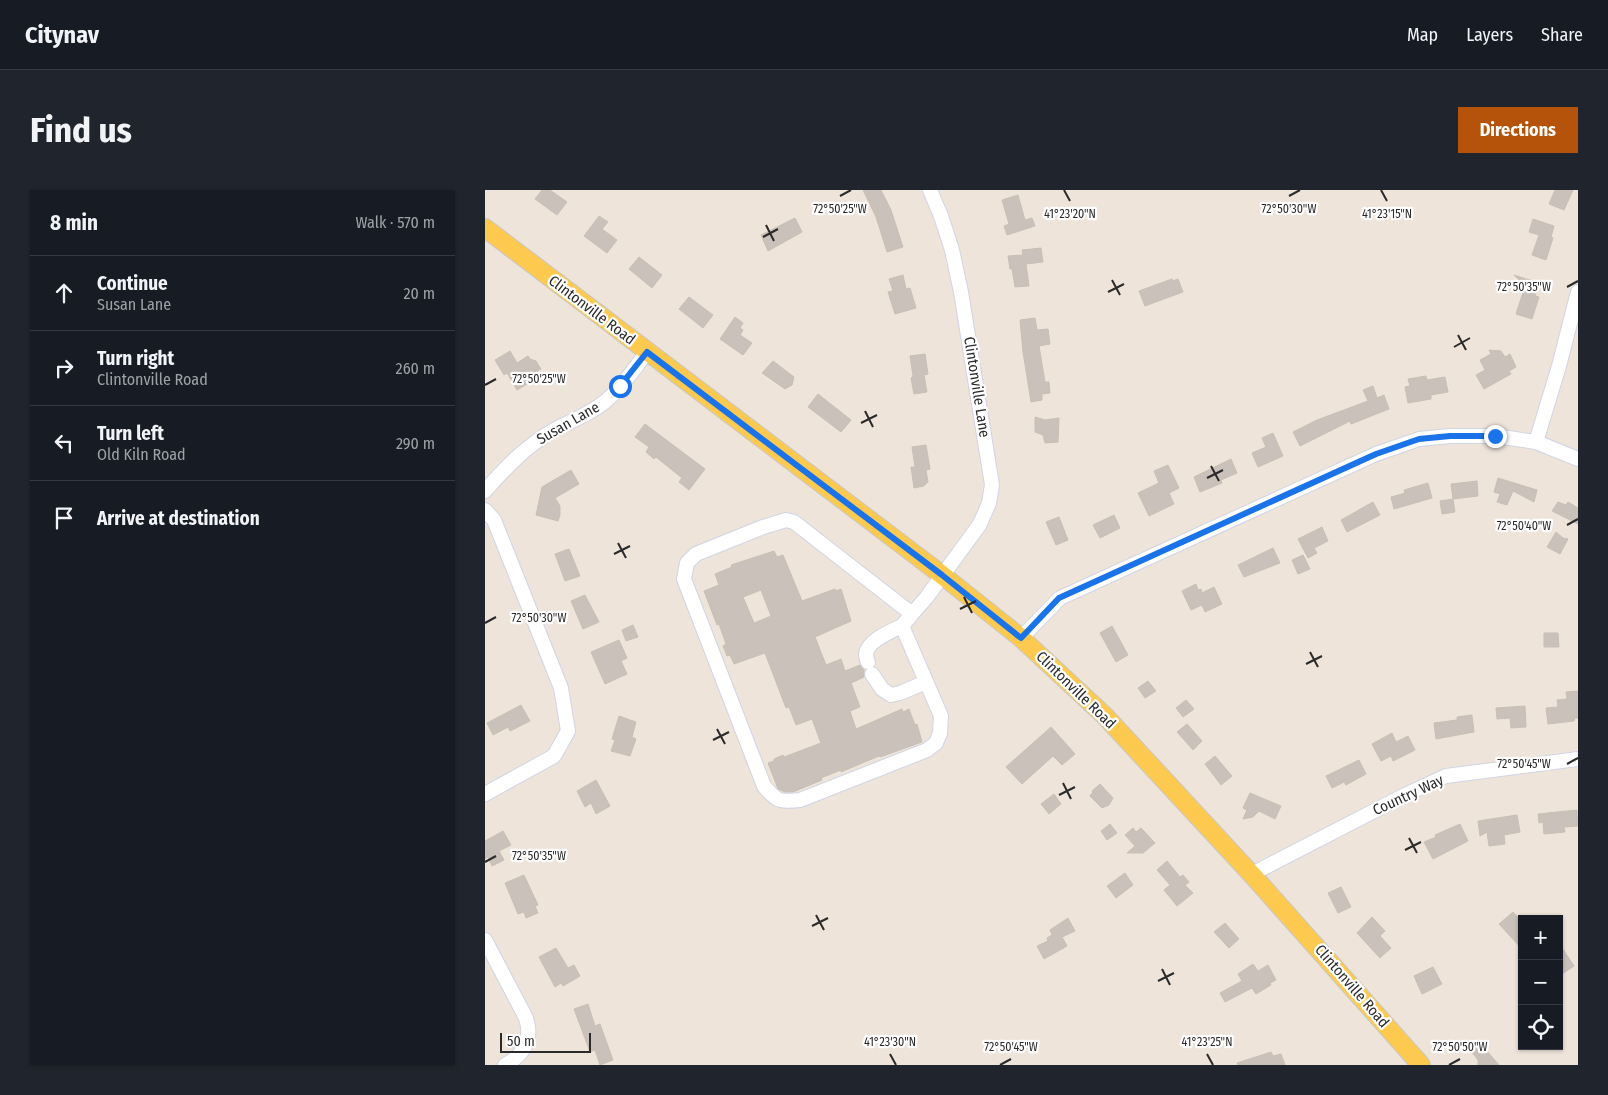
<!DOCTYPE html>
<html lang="en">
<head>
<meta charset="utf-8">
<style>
  body { margin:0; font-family:"Fira Sans Condensed",sans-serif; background:#20242c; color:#f1f3f6 }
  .controls { position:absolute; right:15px; bottom:15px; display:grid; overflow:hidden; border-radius:0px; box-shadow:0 1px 4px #0004 }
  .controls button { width:45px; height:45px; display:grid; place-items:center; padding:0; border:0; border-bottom:1px solid #363941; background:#171b24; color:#f1f3f6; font:25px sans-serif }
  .scale { position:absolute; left:15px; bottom:12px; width:91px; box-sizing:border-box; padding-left:5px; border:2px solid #2a2a2a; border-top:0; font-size:14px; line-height:18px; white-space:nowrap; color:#2a2a2a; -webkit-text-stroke:4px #fff; paint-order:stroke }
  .stop { position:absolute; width:15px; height:15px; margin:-11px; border:4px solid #1a73e8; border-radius:50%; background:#fff }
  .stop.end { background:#1a73e8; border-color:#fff; box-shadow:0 1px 5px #0008 }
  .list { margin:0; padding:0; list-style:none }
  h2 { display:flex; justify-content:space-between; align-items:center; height:65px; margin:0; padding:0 20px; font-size:21px }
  h2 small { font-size:16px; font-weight:400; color:#9ea1a6 }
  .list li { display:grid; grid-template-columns:32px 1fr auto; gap:15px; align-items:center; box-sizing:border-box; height:75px; padding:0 20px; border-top:1px solid #363941 }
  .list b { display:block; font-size:19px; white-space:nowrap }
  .list p { margin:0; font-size:16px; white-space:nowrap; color:#9ea1a6 }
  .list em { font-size:16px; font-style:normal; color:#9ea1a6 }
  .icon { flex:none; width:28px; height:28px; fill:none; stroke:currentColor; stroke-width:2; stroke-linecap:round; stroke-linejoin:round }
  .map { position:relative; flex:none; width:1093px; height:875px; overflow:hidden; border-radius:0px }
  header { display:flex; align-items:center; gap:30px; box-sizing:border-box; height:70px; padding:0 25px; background:#171b24; border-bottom:1px solid #363941 }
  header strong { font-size:24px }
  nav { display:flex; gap:28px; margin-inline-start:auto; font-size:18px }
  .intro { display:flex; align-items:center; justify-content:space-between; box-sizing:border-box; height:120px; padding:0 30px }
  h1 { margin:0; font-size:35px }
  .button { padding:12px 22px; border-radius:0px; background:#b45309; color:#fff; font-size:18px; font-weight:700 }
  main { display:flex; gap:30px; padding:0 30px }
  aside { flex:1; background:#171b24; border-radius:0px; box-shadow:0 1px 4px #0004 }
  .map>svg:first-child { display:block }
  .building { fill:#c9c1ba; stroke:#c9c0b4; fill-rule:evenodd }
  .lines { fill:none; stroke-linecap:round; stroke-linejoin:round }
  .minor-casing { stroke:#d0d5e4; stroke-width:16 }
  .major-casing { stroke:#c8c8c8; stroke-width:20 }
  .minor { stroke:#fff; stroke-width:14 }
  .major { stroke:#fec94f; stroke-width:18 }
  .route { stroke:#1a73e8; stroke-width:6 }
  .ticks { fill:none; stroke:#2a2a2a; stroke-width:2 }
  .labels { text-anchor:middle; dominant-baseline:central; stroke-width:4.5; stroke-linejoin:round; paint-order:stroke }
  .street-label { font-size:15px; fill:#2a2a2a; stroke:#fff }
  .ticks-label { font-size:12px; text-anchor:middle; fill:#2a2a2a; stroke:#fff; stroke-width:4.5; stroke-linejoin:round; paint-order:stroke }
</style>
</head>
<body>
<header>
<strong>Citynav</strong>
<nav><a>Map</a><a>Layers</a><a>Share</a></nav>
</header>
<div class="intro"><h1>Find us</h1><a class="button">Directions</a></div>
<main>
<aside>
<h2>8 min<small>Walk · 570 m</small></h2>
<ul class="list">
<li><svg class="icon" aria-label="ahead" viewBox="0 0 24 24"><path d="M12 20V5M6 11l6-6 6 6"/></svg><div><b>Continue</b><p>Susan Lane</p></div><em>20 m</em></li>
<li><svg class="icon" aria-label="right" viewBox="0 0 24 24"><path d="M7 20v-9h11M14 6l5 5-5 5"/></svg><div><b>Turn right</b><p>Clintonville Road</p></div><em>260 m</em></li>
<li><svg class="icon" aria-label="left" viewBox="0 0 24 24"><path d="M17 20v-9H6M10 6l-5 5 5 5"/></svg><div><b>Turn left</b><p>Old Kiln Road</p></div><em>290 m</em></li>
<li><svg class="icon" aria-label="arrive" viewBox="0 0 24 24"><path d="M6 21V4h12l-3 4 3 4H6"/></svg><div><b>Arrive at destination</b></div></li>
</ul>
</aside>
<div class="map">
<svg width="1093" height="875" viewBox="0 0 1093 875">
  <rect width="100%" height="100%" fill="#eee4da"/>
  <g class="building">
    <path d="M57,0H65L82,12L72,25L50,9Z"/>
    <path d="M378,0H396L406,20L418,57L402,62L391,27Z"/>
    <path d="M1070,0H1088L1079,20L1064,14Z"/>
    <path d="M533,5L540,30L547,28L550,36L522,45L519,36L524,34L517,10Z"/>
    <path d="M114,26L123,32L117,39L132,50L122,63L99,46Z"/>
    <path d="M310,28L317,42L283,61L276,45Z"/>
    <path d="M1048,29L1069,36L1066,47L1068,48L1061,70L1047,65L1054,45L1044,42Z"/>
    <path d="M556,58L558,72L541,74L544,96L530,97L527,79H525L523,66L538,65L537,60Z"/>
    <path d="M154,67L177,85L167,98L144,79Z"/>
    <path d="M418,85L421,99L425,98L431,118L410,124L403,102L408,101L404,89Z"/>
    <path d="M1029,85L1054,93L1050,106L1054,107L1047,129L1031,124L1040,96Z"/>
    <path d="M687,89L688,91L693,89L698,102L660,116L654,101Z"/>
    <path d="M204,107L228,125L218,138L194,119Z"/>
    <path d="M250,127L258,133L255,138L258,140L255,145L267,153L258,165L235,149Z"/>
    <path d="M550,128L552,140L563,139L565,154L554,156L560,192H564L565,203L557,204V210L546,212L538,162L535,130Z"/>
    <path d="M1004,160L1016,161L1020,167L1025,164L1031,177L1024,181L1026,184L999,199L991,185L1000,180L995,170L1006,164Z"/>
    <path d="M25,161L32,173L43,166L45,169L51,171L56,179L52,181L55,186L32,200L22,183L19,185L10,170Z"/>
    <path d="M440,164L443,184L439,185L442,202L429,204L426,188L428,186L425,166Z"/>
    <path d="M288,171L309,187L307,195L300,199L277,183Z"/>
    <path d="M941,186L942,190L960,187L963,202L946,205V209L923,213L920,197L925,196L923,189Z"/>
    <path d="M888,196L892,208L899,205L904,219L866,234L865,231L815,256L808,242L832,230L883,211L878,200Z"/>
    <path d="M333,204L366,230L356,242L323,217Z"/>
    <path d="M550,227L560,230L574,228L573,252L560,253L558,245L550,242Z"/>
    <path d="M160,234L220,279L204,300L194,292L197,288L171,267L169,269L161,262L164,257L150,247Z"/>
    <path d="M788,243L798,266L773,277L767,263L781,257L777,248Z"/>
    <path d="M441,255L445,279L441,280L443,292L439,296L429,298L426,277H430L427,257Z"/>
    <path d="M746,269L752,283L736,290L737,293L715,302L709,287Z"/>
    <path d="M683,275L694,298L684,303L689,314L664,326L653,303L674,293L669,281Z"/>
    <path d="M86,280L94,294L70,308L75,316V325L73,331L51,325L57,297Z"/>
    <path d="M1013,288L1052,300L1049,312L1028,301L1022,315L1012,312L1015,304L1009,302Z"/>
    <path d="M992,291L993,306L968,309L970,322L957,324L955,311L968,309L966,294Z"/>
    <path d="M943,293L947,308L909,319L906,307L920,303L919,300Z"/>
    <path d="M888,312L895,325L862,342L856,330Z"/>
    <path d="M1073,312L1081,315L1083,312L1093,318V334L1067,321Z"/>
    <path d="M629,325L635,338L615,348L608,335Z"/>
    <path d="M574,327L583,350L571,355L561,332Z"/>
    <path d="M837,337L843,351L829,358L832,363L823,368L813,349Z"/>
    <path d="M1071,342L1078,348L1083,349L1075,364L1062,357Z"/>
    <path d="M788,358L795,373L759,387L753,375Z"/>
    <path d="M84,359L95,386L80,391L70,364Z"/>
    <path d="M289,361L292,367L298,365L317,411L350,399L351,401L356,399L366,431L330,447L341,475L356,469L360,481L375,475L379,480V487L366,493L375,517L365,521L371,539L417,519L418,522L424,519L430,535L432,534L437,552L395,567L394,566L356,582V580L336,588L337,590L308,602H300L293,599L283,573L289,571V569L298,565L299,567L336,553L327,529L311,535L304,517L301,518L280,463L249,474L245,465L242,466L238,456L241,454L234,434L232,435L219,401L234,395L230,384L247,377L246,375ZM276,400L286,426L269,433L258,407Z"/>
    <path d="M818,365L825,379L813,384L807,370Z"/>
    <path d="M711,394L713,400L716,399L717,403L729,397L737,414L720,422L717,415L706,420L697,401Z"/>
    <path d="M100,405L114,432L98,439L86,411Z"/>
    <path d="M148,435L153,447L141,451L137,440Z"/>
    <path d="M627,436L643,465L631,472L615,443Z"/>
    <path d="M1059,443H1073L1074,457H1059Z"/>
    <path d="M134,450L142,468L136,471L142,484L120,494L106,462Z"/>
    <path d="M663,491L671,501L660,508L653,498Z"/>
    <path d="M1093,501V528H1090L1089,531L1063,534L1061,518L1073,517L1072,510L1082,509L1081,502Z"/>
    <path d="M701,510L709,519L698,527L691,518Z"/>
    <path d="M36,515L45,531L25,541L23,537L8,545L2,533Z"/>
    <path d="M1040,516L1041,537L1026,538L1025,528L1012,529L1011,518Z"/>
    <path d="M987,525L989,542L951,549L949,533L972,530V527Z"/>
    <path d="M134,526L151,532L147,547L151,549L145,566L126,561L130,550L127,549Z"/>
    <path d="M702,534L717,551L708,560L692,542Z"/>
    <path d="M566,537L590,564L577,575L568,566L537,594L521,577Z"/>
    <path d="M907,543L911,552L923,546L930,560L908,571L906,566L896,571L887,554Z"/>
    <path d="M730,566L747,586L736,595L720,574Z"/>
    <path d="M874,570L881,584L861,595L859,592L847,598L841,586Z"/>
    <path d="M111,590L125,616L111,624L106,613L100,617L92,601Z"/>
    <path d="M615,594L628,608L624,615L617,618L605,606L608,602L607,601Z"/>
    <path d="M765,603L796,616L790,629L774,621L768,627L758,629L762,620L758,618Z"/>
    <path d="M569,604L576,614L564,624L556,614Z"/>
    <path d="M1092,620L1093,636L1079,637L1080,642L1059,644L1058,632L1054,633L1053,624Z"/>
    <path d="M1032,625L1035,642L1019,645L1020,654L1004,656L1002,642L995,646L993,631Z"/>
    <path d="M625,634L632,643L622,650L616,641Z"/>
    <path d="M975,634L983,651L948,669L939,652L951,647L950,645Z"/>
    <path d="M648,638L651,642L656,638L670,653L658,663H642L650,656L640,645Z"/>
    <path d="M18,641L26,655L14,661L19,670L7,676L3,667L0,669V651Z"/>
    <path d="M682,671L695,687L698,685L704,692L700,695L708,703L692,716L679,700L685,695L672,680Z"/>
    <path d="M640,683L648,695L631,708L622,696Z"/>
    <path d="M39,685L53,715L50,716L53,723L41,728L39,722L33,724L20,693Z"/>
    <path d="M856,697L866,717L853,723L843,703Z"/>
    <path d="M1028,722L1037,732V759L1014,734Z"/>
    <path d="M887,727L900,741L895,746L906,758L895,768L872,743Z"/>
    <path d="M583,728L590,741L577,747L582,756L559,769L552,756L563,751L562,748L567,745L565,740Z"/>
    <path d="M740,733L754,749L744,758L729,742Z"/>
    <path d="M1074,753L1089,776L1074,786Z"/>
    <path d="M71,758L83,778L89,775L95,786L78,796L76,793L70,797L54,767Z"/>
    <path d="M768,774L773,781L783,775L791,790L785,793L786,795L771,804L767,798L740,812L735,803L757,791L753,784Z"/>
    <path d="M948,777L957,794L937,804L929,786Z"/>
    <path d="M103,814L110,836L115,834L128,870L115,875L110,860L105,862L89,819Z"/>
    <path d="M995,853L1014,875H993V870L986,861Z"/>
    <path d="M786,862L788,866L796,864L800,875H753L752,873Z"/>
  </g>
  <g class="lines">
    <defs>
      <g id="minor">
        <path d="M1051,252L1074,176L1093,102"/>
        <path d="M0,301C21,277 41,256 69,240C87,230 108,223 123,209C138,196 150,178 162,162"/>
        <path d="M0,320L9,330L76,498L83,541L69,566L0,604"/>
        <path d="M427,424L417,436L456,526L455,543L451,553L442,560L315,610C295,612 292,612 279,596L199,389L202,373L211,364L278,337L301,330L309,332L427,424L441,408L495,334L504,313L507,295L476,102L467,60L456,26L445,0"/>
        <path d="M536,448L575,408L891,264L934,249L965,246H1010L1051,252L1093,269"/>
        <path d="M383,472C382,471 381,465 381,464C382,451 406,441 417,436"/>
        <path d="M387,484L397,499L406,505L415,503L441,492"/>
        <path d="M767,684L920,605L961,586L1093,569"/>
        <path d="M0,750L41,828C48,849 39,865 20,875"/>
      </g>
      <path id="major" d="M0,38L457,385L536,448L620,526L769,687L936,875"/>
    </defs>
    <use href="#minor" class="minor-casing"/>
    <use href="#major" class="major-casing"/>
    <use href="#minor" class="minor"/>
    <use href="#major" class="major"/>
  </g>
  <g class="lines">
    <path class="route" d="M135,196L162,162L457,385L536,448L574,408L891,264L934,249L965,246H1010"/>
  </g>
  <path class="ticks" d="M579,0L585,11M896,0L902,11M355,6L366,0M804,6L815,0M281,35L289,51M278,47L293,39M627,90L635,105M1082,97L1093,91M623,102L639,94M973,145L981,160M969,157L985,148M0,195L11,189M380,221L388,237M376,233L392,225M726,276L734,291M722,288L738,280M1082,335L1093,329M133,353L141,368M129,364L145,356M479,407L487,423M475,419L491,411M0,433L11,427M825,462L833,477M821,474L837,466M232,539L240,554M228,550L244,542M1082,574L1093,568M578,593L586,609M574,605L590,597M924,648L932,663M920,660L936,652M0,672L11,666M331,725L339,740M327,736L343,728M677,779L685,795M673,791L689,783M405,864L411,875M722,864L728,875M515,875L526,869M964,875L975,869"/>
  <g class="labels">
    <g class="street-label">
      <text transform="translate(107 120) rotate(37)">Clintonville Road</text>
      <text transform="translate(492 197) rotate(81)">Clintonville Lane</text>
      <text transform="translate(83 233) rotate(-30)">Susan Lane</text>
      <text transform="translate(591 500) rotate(44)">Clintonville Road</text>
      <text transform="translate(923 605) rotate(-25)">Country Way</text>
      <text transform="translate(867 796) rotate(49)">Clintonville Road</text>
    </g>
  </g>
  <g class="ticks-label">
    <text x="355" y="23">72°50'25"W</text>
    <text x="804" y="23">72°50'30"W</text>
    <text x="585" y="28">41°23'20"N</text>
    <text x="902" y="28">41°23'15"N</text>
    <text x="1039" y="101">72°50'35"W</text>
    <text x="54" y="193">72°50'25"W</text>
    <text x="1039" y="340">72°50'40"W</text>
    <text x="54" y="432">72°50'30"W</text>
    <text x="1039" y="578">72°50'45"W</text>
    <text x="54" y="670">72°50'35"W</text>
    <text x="405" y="856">41°23'30"N</text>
    <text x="722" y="856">41°23'25"N</text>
    <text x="526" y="861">72°50'45"W</text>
    <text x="975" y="861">72°50'50"W</text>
  </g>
</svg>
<div class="controls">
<button>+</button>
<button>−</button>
<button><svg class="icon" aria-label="locate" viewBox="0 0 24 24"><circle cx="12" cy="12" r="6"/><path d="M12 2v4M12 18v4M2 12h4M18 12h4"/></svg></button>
</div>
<div class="scale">50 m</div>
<div class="stop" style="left:135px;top:196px"></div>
<div class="stop end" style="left:1010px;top:246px"></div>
</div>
</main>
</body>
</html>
